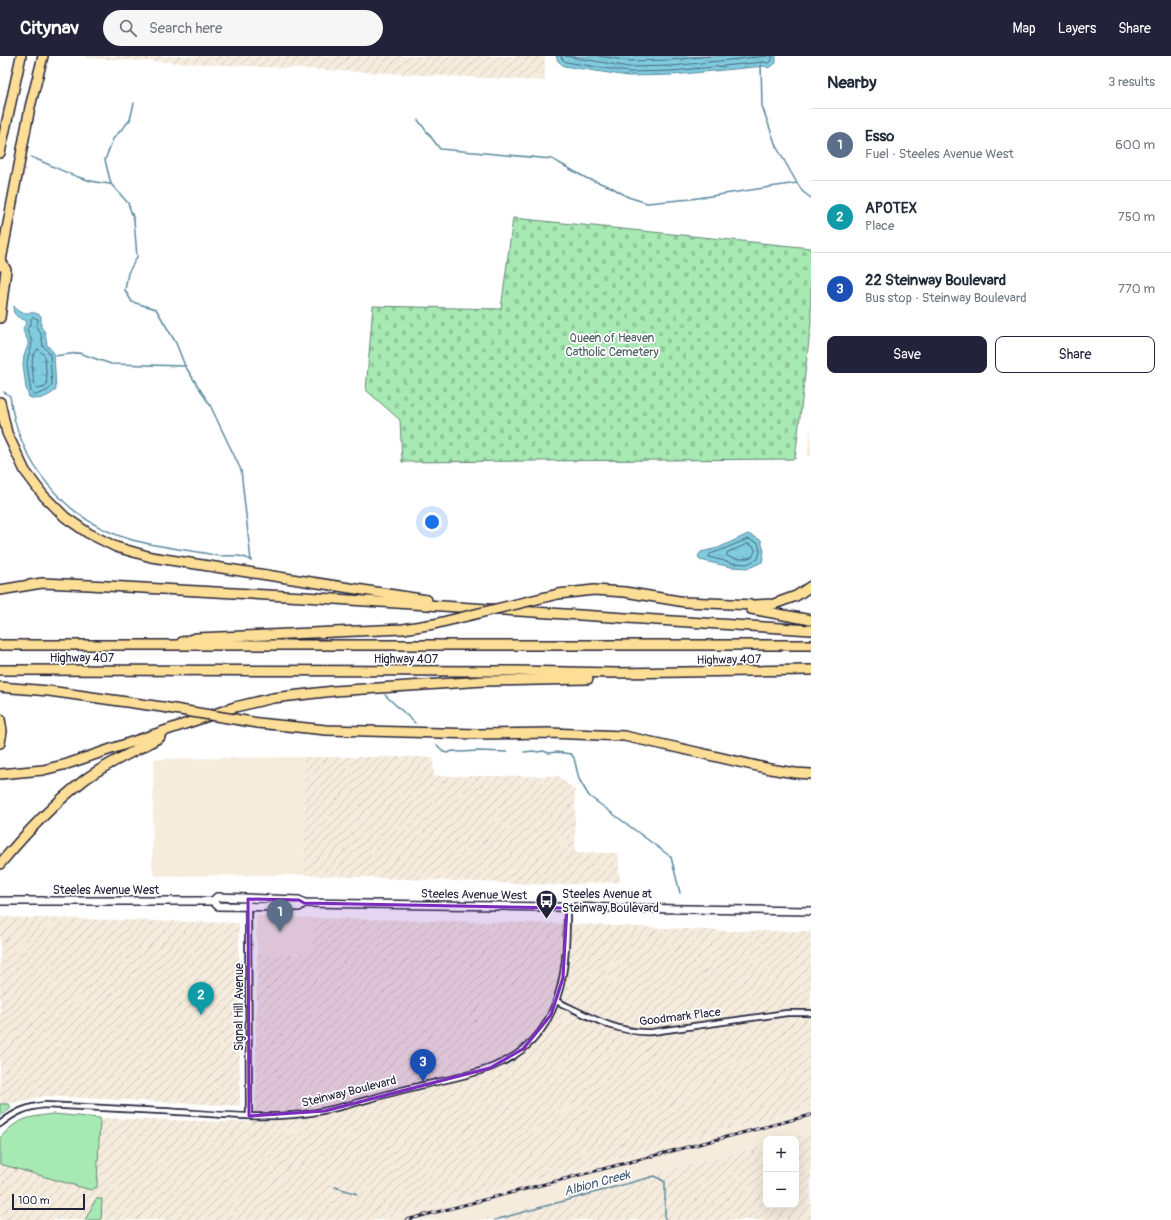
<!DOCTYPE html>
<html lang="en">
<head>
<meta charset="utf-8">
<style>
  body { margin:0; font-family:Pangolin,sans-serif; background:#f6f6f7; color:#1f2937 }
  .controls { position:absolute; right:12px; bottom:12px; display:grid; overflow:hidden; border-radius:8px; box-shadow:0 4px 16px #0002 }
  .controls button { width:36px; height:36px; display:grid; place-items:center; padding:0; border:0; border-bottom:1px solid #e0e1e3; background:#fff; color:#1f2937; font:20px sans-serif }
  .scale { position:absolute; left:12px; bottom:10px; width:73px; box-sizing:border-box; padding-left:4px; border:2px solid #22223b; border-top:0; font-size:11px; line-height:14px; white-space:nowrap; color:#22223b; -webkit-text-stroke:3px #fff; paint-order:stroke }
  .you { position:absolute; left:432px; top:466px; width:14px; height:14px; margin:-10px; border:3px solid #fff; border-radius:50%; background:#1a73e8; box-shadow:0 0 0 6px #1a73e833 }
  .badge { display:grid; place-items:center; width:26px; height:26px; border-radius:50%; background:#22223b; color:#fff; font-size:13px; font-weight:700 }
  .pin { position:absolute; translate:-50% -33px; filter:drop-shadow(0 1px 2px #0008) }
  .pin::after { content:''; position:absolute; top:21px; width:14px; height:12px; background:inherit; clip-path:polygon(0 0,100% 0,50% 100%) }
  .list { margin:0; padding:0; list-style:none }
  h2 { display:flex; justify-content:space-between; align-items:center; height:52px; margin:0; padding:0 16px; font-size:17px }
  h2 small { font-size:13px; font-weight:400; color:#747a83 }
  .list li { display:grid; grid-template-columns:26px 1fr auto; gap:12px; align-items:center; box-sizing:border-box; height:72px; padding:0 16px; border-top:1px solid #e0e1e3 }
  .list b { display:block; font-size:15px; white-space:nowrap }
  .list p { margin:0; font-size:13px; white-space:nowrap; color:#747a83 }
  .list em { font-size:13px; font-style:normal; color:#747a83 }
  .actions { display:flex; gap:8px; padding:12px 16px }
  .actions a { flex:1; padding:9px 0; border:1px solid #22223b; border-radius:8px; text-align:center; font-size:14px; color:#22223b }
  .actions .main { background:#22223b; color:#fff }
  .icon { flex:none; width:22px; height:22px; fill:none; stroke:currentColor; stroke-width:2; stroke-linecap:round; stroke-linejoin:round }
  .map { position:relative; flex:none; width:811px; height:1164px; overflow:hidden }
  header { display:flex; align-items:center; gap:24px; box-sizing:border-box; height:56px; padding:0 20px; background:#22223b; color:#fff }
  header strong { font-size:19px }
  nav { display:flex; gap:22px; margin-inline-start:auto; font-size:14px }
  .search { width:280px; height:36px; background:#f6f6f7; display:flex; align-items:center; gap:10px; box-sizing:border-box; padding:0 14px; border-radius:22px; color:#747a83; font-size:15px }
  main { display:flex }
  aside { flex:1; background:#fff }
  .map>svg:first-child { display:block }
  .built { fill:#f5ecde }
  .industrial { fill:url(#industrial-furrows) }
  .green { fill:#a7e9b2; stroke:#648676 }
  .cemetery { fill:url(#cemetery-stones); stroke:#648676 }
  .water { fill:url(#water-ripples); stroke:#5a889d }
  .lines { fill:none; stroke-linecap:round; stroke-linejoin:round }
  .shore { stroke:#48667d; stroke-width:1 }
  .stream { stroke:#5a889d; stroke-width:1.5 }
  .street-casing { stroke:#22223b; stroke-width:8 }
  .secondary-casing { stroke:#22223b; stroke-width:10 }
  .highway-casing { stroke:#22223b; stroke-width:12 }
  .street { stroke:#fff; stroke-width:4.5 }
  .secondary { stroke:#fff; stroke-width:7 }
  .highway { stroke:#fdde96; stroke-width:9 }
  .rail-casing { stroke:#22223b; stroke-width:3 }
  .rail { stroke:#fff; stroke-width:1.5; stroke-dasharray:4.5; stroke-linecap:butt }
  .highway-bridge-casing { stroke:#22223b; stroke-width:12; stroke-linecap:butt }
  .highway-bridge { stroke:#fdde96; stroke-width:9 }
  .marked { fill:#7b2cbf; fill-opacity:0.2; stroke:#7b2cbf; stroke-width:3; stroke-linejoin:round }
  .labels { text-anchor:middle; dominant-baseline:central; stroke-width:3.5; stroke-linejoin:round; paint-order:stroke }
  .park-label { font-size:12px; fill:#4a5e5f; stroke:#fff }
  .street-label { font-size:12px; fill:#22223b; stroke:#fff }
  .poi-label { font-size:12px; fill:#22223b; stroke:#fff; text-anchor:start }
  .water-label { font-size:13px; font-style:italic; fill:#435e74; stroke:#fff }
</style>
</head>
<body>
<header>
<strong>Citynav</strong>
<div class="search"><svg class="icon" aria-label="search" viewBox="0 0 24 24"><circle cx="10" cy="10" r="6"/><path d="M15 15l6 6"/></svg>Search here</div>
<nav><a>Map</a><a>Layers</a><a>Share</a></nav>
</header>
<main>
<div class="map">
<svg width="811" height="1164" viewBox="0 0 811 1164">
  <defs>
    <pattern id="industrial-furrows" width="10" height="10" patternUnits="userSpaceOnUse"><rect width="10" height="10" fill="#f5ecde"/><path d="M-1 1l2-2M0 10L10 0M9 11l2-2" fill="none" stroke="#d2cabf"/></pattern>
    <pattern id="cemetery-stones" width="16" height="16" patternUnits="userSpaceOnUse"><rect width="16" height="16" fill="#a7e9b2"/><path d="M2 7V4a2 2 0 0 1 4 0v3zM10 15v-3a2 2 0 0 1 4 0v3z" fill="#8fc89a"/></pattern>
    <pattern id="water-ripples" width="26" height="14" patternUnits="userSpaceOnUse"><rect width="26" height="14" fill="#80ccdf"/><path d="M2 4q2-2 4 0t4 0M15 11q2-2 4 0t4 0" fill="none" stroke="#6eafc0"/></pattern>
  </defs>
  <rect width="100%" height="100%" fill="#fff"/>
  <filter id="ink" filterUnits="userSpaceOnUse"><feTurbulence type="fractalNoise" baseFrequency=".025" numOctaves="2"/><feDisplacementMap in="SourceGraphic" scale="8" xChannelSelector="R" yChannelSelector="G"/><feConvolveMatrix kernelMatrix="1 2 1 2 8 2 1 2 1" color-interpolation-filters="sRGB"/></filter>
  <g filter="url(#ink)">
    <g class="built">
      <path d="M811,370V400H807Z"/>
      <path d="M304,701L305,819L155,820L152,809L154,703Z"/>
      <path d="M256,859L270,861L313,862L312,897L257,898Z"/>
      <path d="M811,1051V1077L788,1083H766V1089L478,1164H378L711,1078Z"/>
    </g>
    <g class="industrial">
      <path d="M86,0H545V25L86,2Z"/>
      <path d="M304,701H433L434,720H558L575,734V796L618,797L620,826L554,829L305,819Z"/>
      <path d="M0,861L239,867L240,1050L45,1040L9,1048H0Z"/>
      <path d="M313,862L577,868L728,875H811V1051L711,1078L378,1164H101V1143H96L85,1164H0V1108L27,1115L97,1131L100,1062L227,1066L255,1065L257,898L312,897Z"/>
      <path d="M811,1077V1164H478L766,1089V1149H796V1083H788Z"/>
    </g>
    <g class="green">
      <path d="M0,1048H9L11,1052L0,1060Z"/>
      <path d="M53,1058L100,1062L97,1131L91,1134L0,1108V1082C17,1062 29,1061 53,1058Z"/>
      <path d="M96,1143H102L101,1164H85Z"/>
    </g>
    <path class="cemetery" d="M513,162L811,192V267L795,403L402,406L400,364L366,334L373,250L501,253Z"/>
    <g class="water">
      <path d="M556,0H776V7L768,12L765,10L672,19L628,20L564,10L558,5Z"/>
      <path d="M14,250C22,263 31,252 41,260V271L45,276L47,289L54,297L56,334C49,340 38,346 29,341L26,332L23,309L24,300L28,289V285L24,277L23,273L27,265C20,262 11,260 14,250Z"/>
      <path d="M748,478L761,484L764,495L762,506L749,512L731,511L700,504L698,500L701,496L718,492Z"/>
    </g>
    <g class="lines">
      <g class="shore">
        <path d="M561,0L562,3L566,6L629,16L672,15L764,6L768,7L772,4V0"/>
        <path d="M566,0L629,11L672,10L767,0"/>
        <path d="M599,0L629,5L671,4L710,0"/>
        <path d="M33,261L38,263L37,272L41,278L43,290L50,298L52,330L47,335L35,339L31,336L27,309L28,301L31,293L32,285L27,273L31,268V263Z"/>
        <path d="M38,293L45,300L47,328L45,331L37,333C33,329 31,307 33,301C34,298 36,295 38,293Z"/>
        <path d="M748,483L758,487L760,495L758,503L747,508L732,507L709,501L710,498L719,495Z"/>
        <path d="M748,488L754,491L755,495L753,500C745,504 735,504 727,500V497Z"/>
      </g>
      <g class="stream">
        <path d="M761,8L762,50L776,90L797,127L803,136L811,142"/>
        <path d="M134,47L130,64L113,83L105,104L111,128L128,147L134,164L137,201L128,217L125,234L132,246L156,253L176,287L185,310L210,349L241,414L251,505"/>
        <path d="M418,64L440,93L552,103L586,122L611,131L628,141L647,147L691,143L797,127"/>
        <path d="M31,101C59,112 80,126 111,128"/>
        <path d="M54,300L79,297L111,308L185,310"/>
        <path d="M4,336L10,340C18,406 65,464 129,483C153,490 179,493 204,497C210,498 216,500 222,500C232,500 243,498 251,505"/>
        <path d="M385,639L415,667"/>
        <path d="M437,689L444,696L447,697L453,695L461,696L478,695L507,696"/>
        <path d="M524,696L533,695L538,696L543,695L549,697L556,696L571,698L574,702L579,723L589,740L671,801L680,837"/>
        <path d="M335,1131L357,1138"/>
        <path d="M495,1164L655,1120L665,1126V1164"/>
      </g>
      <defs>
        <g id="street">
          <path d="M248,843L249,1060"/>
          <path d="M556,945C587,959 617,978 652,976L787,957H811"/>
          <path d="M0,1068C15,1056 26,1051 45,1049C83,1051 122,1053 161,1055C205,1057 249,1063 293,1059C336,1056 377,1039 419,1030C462,1020 512,1014 540,976C566,940 567,895 567,852"/>
        </g>
        <g id="secondary">
          <path d="M0,845H213L217,841L299,844L304,847L811,855"/>
          <path d="M213,845L218,850L299,851L304,847"/>
        </g>
        <g id="highway">
          <path d="M0,97L21,0"/>
          <path d="M0,210L30,51L43,0"/>
          <path d="M0,262L6,214L1,205"/>
          <path d="M0,346L7,377L25,415L43,439L65,461L88,477L116,491L151,501L427,544"/>
          <path d="M0,534L42,527L89,529L304,541L811,574"/>
          <path d="M558,538L594,534L625,536L685,546L754,549L774,548L796,540L811,530"/>
          <path d="M751,553L811,564"/>
          <path d="M182,586L196,582L403,573L434,568"/>
          <path d="M0,589H811"/>
          <path d="M0,614L516,615L615,617L811,614"/>
          <path d="M0,631L49,635L162,651"/>
          <path d="M0,663L2,675L0,687"/>
          <path d="M258,667L326,674L367,675L477,678L549,677L624,680L674,691L770,713L795,717L811,718"/>
          <path d="M0,718L43,714L67,708L235,651L273,642L334,635L484,625L588,623"/>
          <path d="M0,808C25,778 52,749 83,725C106,707 135,696 160,681"/>
        </g>
      </defs>
      <use href="#street" class="street-casing"/>
      <use href="#secondary" class="secondary-casing"/>
      <use href="#highway" class="highway-casing"/>
      <use href="#street" class="street"/>
      <use href="#secondary" class="secondary"/>
      <use href="#highway" class="highway"/>
      <defs>
        <path id="rail" d="M406,1164L811,1059"/>
      </defs>
      <use href="#rail" class="rail-casing"/>
      <use href="#rail" class="rail"/>
      <defs>
        <g id="highway-bridge">
          <path d="M434,568L558,538"/>
          <path d="M162,651L258,667"/>
        </g>
      </defs>
      <use href="#highway-bridge" class="highway-bridge-casing"/>
      <use href="#highway-bridge" class="highway-bridge"/>
    </g>
  </g>
  <path class="marked" d="M248,843L299,844L304,847L567,852L563,922L551,959L523,993L490,1012L325,1055L249,1060Z"/>
  <defs>
    <symbol id="bus-pin" viewBox="-11 -11 22 30"><path d="M0 17L-7.5 6A9.5 9.5 0 1 1 7.5 6Z" fill="#22223b" stroke="#fff"/><path d="M-5-6H5V4H4V6H2V4H-2V6H-4V4H-5ZM-3.5-4V0h7V-4ZM-3.5 1.2v1.5H-2V1.2ZM2 1.2v1.5H3.5V1.2Z" fill="#fff"/></symbol>
  </defs>
  <g fill-rule="evenodd">
    <use href="#bus-pin" x="534" y="832" width="25" height="34"/>
  </g>
  <g class="labels">
    <g class="park-label">
      <text x="612" y="282">Queen of Heaven<tspan x="612" dy="14">Catholic Cemetery</tspan></text>
    </g>
    <g class="street-label">
      <text x="82" y="602">Highway 407</text>
      <text x="406" y="603">Highway 407</text>
      <text transform="translate(729 604) rotate(-1)">Highway 407</text>
      <text x="106" y="834">Steeles Avenue West</text>
      <text transform="translate(474 839) rotate(1)">Steeles Avenue West</text>
      <text transform="translate(239 951) rotate(-90)">Signal Hill Avenue</text>
      <text transform="translate(680 961) rotate(-7)">Goodmark Place</text>
      <text transform="translate(349 1036) rotate(-14)">Steinway Boulevard</text>
    </g>
    <g class="poi-label">
      <text x="562" y="838">Steeles Avenue at<tspan x="562" dy="14">Steinway Boulevard</tspan></text>
    </g>
    <g class="water-label">
      <text transform="translate(597 1127) rotate(-15)">Albion Creek</text>
    </g>
  </g>
</svg>
<div class="controls">
<button>+</button>
<button>−</button>
</div>
<div class="scale">100 m</div>
<div class="you"></div>
<div class="pin badge" style="left:280px;top:876px;background:#5c6f8a">1</div>
<div class="pin badge" style="left:201px;top:959px;background:#0f9aa8">2</div>
<div class="pin badge" style="left:423px;top:1026px;background:#1a4fb4">3</div>
</div>
<aside>
<h2>Nearby<small>3 results</small></h2>
<ul class="list">
<li><span class="badge" style="background:#5c6f8a">1</span><div><b>Esso</b><p>Fuel · Steeles Avenue West</p></div><em>600 m</em></li>
<li><span class="badge" style="background:#0f9aa8">2</span><div><b>APOTEX</b><p>Place</p></div><em>750 m</em></li>
<li><span class="badge" style="background:#1a4fb4">3</span><div><b>22 Steinway Boulevard</b><p>Bus stop · Steinway Boulevard</p></div><em>770 m</em></li>
</ul>
<div class="actions"><a class="main">Save</a><a>Share</a></div>
</aside>
</main>
</body>
</html>
